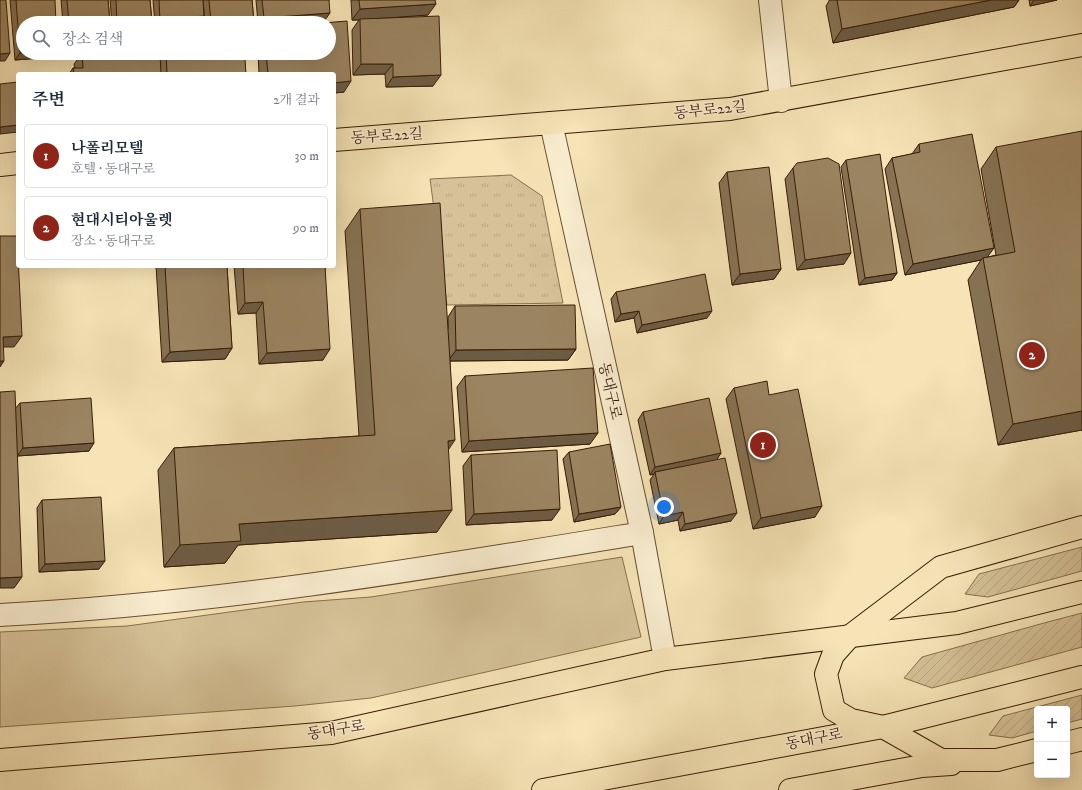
<!DOCTYPE html>
<html lang="ko">
<head>
<meta charset="utf-8">
<style>
  body { margin:0; font-family:"IM FELL DW Pica","Noto Serif KR",serif; background:#f6f6f7; color:#1f2937 }
  .controls { position:absolute; right:12px; bottom:12px; display:grid; overflow:hidden; border-radius:4px; box-shadow:0 4px 16px #0002 }
  .controls button { width:36px; height:36px; display:grid; place-items:center; padding:0; border:0; border-bottom:1px solid #e0e1e3; background:#fff; color:#1f2937; font:20px sans-serif }
  .you { position:absolute; left:664px; top:507px; width:14px; height:14px; margin:-10px; border:3px solid #fff; border-radius:50%; background:#1a73e8; box-shadow:0 0 0 6px #1a73e833 }
  .badge { display:grid; place-items:center; width:26px; height:26px; border-radius:50%; background:#8f2418; color:#fff; font-size:13px; font-weight:700 }
  .pin { position:absolute; translate:-50% -50%; border:2px solid #fff; box-shadow:0 1px 4px #0006 }
  .list { margin:0; padding:0; list-style:none }
  h2 { display:flex; justify-content:space-between; align-items:center; height:52px; margin:0; padding:0 16px; font-size:17px }
  h2 small { font-size:13px; font-weight:400; color:#747a83 }
  .list li { display:grid; grid-template-columns:26px 1fr auto; gap:12px; align-items:center; box-sizing:border-box; height:64px; margin:0 8px 8px; padding:0 8px; border:1px solid #e0e1e3; border-radius:4px }
  .list b { display:block; font-size:15px; white-space:nowrap }
  .list p { margin:0; font-size:13px; white-space:nowrap; color:#747a83 }
  .list em { font-size:13px; font-style:normal; color:#747a83 }
  .icon { flex:none; width:22px; height:22px; fill:none; stroke:currentColor; stroke-width:2; stroke-linecap:round; stroke-linejoin:round }
  .map { position:relative; flex:none; width:1082px; height:790px; overflow:hidden }
  .search { position:absolute; background:#fff; box-shadow:0 4px 16px #0002; left:16px; top:16px; width:320px; height:44px; display:flex; align-items:center; gap:10px; box-sizing:border-box; padding:0 14px; border-radius:22px; color:#747a83; font-size:15px }
  .panel { position:absolute; background:#fff; box-shadow:0 4px 16px #0002; left:16px; top:72px; width:320px; height:196px; border-radius:4px }
  .map>svg:first-child { display:block }
  .grass { fill:url(#grass-tufts); stroke:#886f4e }
  .park { fill:#d6c298; stroke:#886f4e }
  .garden { fill:url(#garden-furrows); stroke:#886f4e }
  .lines { fill:none; stroke-linecap:round; stroke-linejoin:round }
  .minor-casing { stroke:#684e31; stroke-width:24 }
  .major-casing { stroke:#391c05; stroke-width:24 }
  .minor { stroke:#f9edd0; stroke-width:22 }
  .major { stroke:#f6e4b6; stroke-width:22 }
  .wall { fill:#857253; stroke:#391c05 }
  .shaded-wall { fill:#6c5c44; stroke:#391c05 }
  .building { fill:#9b8461; stroke:#391c05 }
  .labels { text-anchor:middle; dominant-baseline:central; stroke-width:3; stroke-linejoin:round; paint-order:stroke }
  .street-label { font-size:15px; fill:#391c05; stroke:#f9edd0 }
</style>
</head>
<body>
<div class="map">
<svg width="1082" height="790" viewBox="0 0 1082 790">
  <defs>
    <pattern id="grass-tufts" width="24" height="20" patternUnits="userSpaceOnUse"><rect width="24" height="20" fill="#d6c298"/><path d="M3 7l-1-3M5 7V3M7 7l1-3M15 17l-1-3M17 17v-4M19 17l1-3" fill="none" stroke="#b8a682"/></pattern>
    <pattern id="garden-furrows" width="10" height="10" patternUnits="userSpaceOnUse"><rect width="10" height="10" fill="#d6c298"/><path d="M-1 1l2-2M0 10L10 0M9 11l2-2" fill="none" stroke="#b8a682"/></pattern>
  </defs>
  <rect width="100%" height="100%" fill="#f6e4b6"/>
  <filter id="stains"><feTurbulence type="fractalNoise" baseFrequency=".005" numOctaves="4"/><feColorMatrix values="0 0 0 0 .2 0 0 0 0 .09 0 0 0 0 .02 0 0 0 .5 -.17"/></filter>
  <radialGradient id="worn" r=".72"><stop offset=".6" stop-color="#630" stop-opacity="0"/><stop offset="1" stop-color="#630" stop-opacity=".3"/></radialGradient>
  <path class="grass" d="M511,175L542,196L563,303L447,305L430,179Z"/>
  <path class="park" d="M622,557L641,637L371,698L295,706L0,727V632L127,626L303,602L371,597Z"/>
  <g class="garden">
    <path d="M1082,547V571L988,597L965,594L979,574Z"/>
    <path d="M1082,613V647L932,688L904,678L922,657L1044,623Z"/>
    <path d="M1082,695V719L1067,723V709H1037V731L1012,738L989,735L1003,716Z"/>
  </g>
  <g class="lines">
    <defs>
      <g id="minor">
        <path d="M770,0L781,101"/>
        <path d="M551,123L642,533L665,659"/>
        <path d="M0,615C216,604 429,568 642,533"/>
      </g>
      <g id="major">
        <path d="M334,140L730,109L1082,45"/>
        <path d="M0,165L18,163"/>
        <path d="M1067,743L1082,739"/>
        <path d="M1037,750L997,760H941L883,727L851,720L834,710L826,674L833,655L850,636L941,567L1082,527"/>
        <path d="M0,760L331,733L665,659L957,623L1082,592"/>
        <path d="M543,790L883,727L1082,677"/>
        <path d="M790,790L922,766L951,764"/>
      </g>
    </defs>
    <use href="#minor" class="minor-casing"/>
    <use href="#major" class="major-casing"/>
    <use href="#minor" class="minor"/>
    <use href="#major" class="major"/>
  </g>
  <g class="wall">
    <path d="M10,0H55L23,53H56L53,57L15,60Z"/>
    <path d="M61,0H108L110,23H63Z"/>
    <path d="M110,0H150L152,23H112Z"/>
    <path d="M153,0H203L200,23H155Z"/>
    <path d="M203,0H252L254,23H205Z"/>
    <path d="M256,0H329L325,20L293,23H258Z"/>
    <path d="M351,0H435L428,15L387,18L433,86L386,87L385,74L353,75L352,30L359,20H352Z"/>
    <path d="M829,0H1019L1014,7L833,43L826,6L829,1Z"/>
    <path d="M1029,0H1057L1030,6Z"/>
    <path d="M65,53H237L238,59L246,74H69L73,68H75L74,64L82,54L65,55Z"/>
    <path d="M258,53H329L344,92L334,93V74H259Z"/>
    <path d="M919,144L988,257L996,255L981,169L996,147L1082,430L998,445L968,280L981,260L905,275L885,169L892,158L912,154Z"/>
    <path d="M846,160L897,273L892,280L859,285L841,167Z"/>
    <path d="M793,168L844,264L797,270L785,179Z"/>
    <path d="M727,172L781,269L774,279L732,285L719,183Z"/>
    <path d="M360,209L448,329V317L455,306L576,349L568,360L450,361L448,450L437,532L238,545L225,563L164,567L158,470L174,448L359,436L345,231Z"/>
    <path d="M156,266H227L232,348L225,359L162,362Z"/>
    <path d="M234,266H325L323,360L259,364L256,313L238,314Z"/>
    <path d="M616,292L707,318L637,333L634,318L615,322L611,299Z"/>
    <path d="M465,376L590,444L462,452L457,387Z"/>
    <path d="M734,388L769,395L815,517L753,529L726,399Z"/>
    <path d="M20,403L89,451L17,456L14,588L15,409Z"/>
    <path d="M643,412L721,453L716,460L731,521L680,531L678,520L659,524L650,480L654,474L650,475L638,420Z"/>
    <path d="M569,452L621,507L615,514L574,522L563,459Z"/>
    <path d="M471,455L552,520L466,525L463,466Z"/>
    <path d="M42,500L99,569L39,572L37,508Z"/>
  </g>
  <g class="shaded-wall">
    <path d="M991,0H1019L1014,7L833,43L842,29Z"/>
    <path d="M1034,0H1057L1030,6Z"/>
    <path d="M436,4L428,15L360,20V19L359,20H352L360,9Z"/>
    <path d="M330,13L325,20L293,23H260L264,18Z"/>
    <path d="M204,16L200,23H158L160,20Z"/>
    <path d="M10,53L5,61H0V54Z"/>
    <path d="M20,53H56L53,57L15,60Z"/>
    <path d="M67,53H98L65,55Z"/>
    <path d="M361,64H393L385,74L353,75Z"/>
    <path d="M441,75L433,86L386,87L393,77Z"/>
    <path d="M351,81L344,92L334,93V83Z"/>
    <path d="M18,125V132L0,134V127Z"/>
    <path d="M994,248L986,259L983,258L981,260L905,275L913,264Z"/>
    <path d="M851,253L844,264L797,270L805,260Z"/>
    <path d="M781,269L774,279L732,285L740,274Z"/>
    <path d="M897,273L892,280L859,285L865,278Z"/>
    <path d="M263,302L256,313L238,314L245,303Z"/>
    <path d="M639,311L634,318L615,322L621,314Z"/>
    <path d="M712,311L707,318L637,333L642,325Z"/>
    <path d="M22,336L14,347H0L3,337Z"/>
    <path d="M232,348L225,359L162,362L170,352Z"/>
    <path d="M330,349L323,360L259,364L267,353Z"/>
    <path d="M576,349L568,360L448,361L456,350Z"/>
    <path d="M0,361H4L0,367Z"/>
    <path d="M1082,411V430L998,445L1013,424Z"/>
    <path d="M598,433L590,444L462,452L469,441Z"/>
    <path d="M455,440L440,462L448,441Z"/>
    <path d="M94,443L89,451L17,456L23,448Z"/>
    <path d="M721,453L716,461L655,472L654,474L650,475L655,467Z"/>
    <path d="M822,506L815,517L753,529L761,518Z"/>
    <path d="M621,507L615,514L574,522L579,514Z"/>
    <path d="M560,509L552,520L466,525L474,514Z"/>
    <path d="M452,510L437,532L238,545L225,563L164,567L180,545L239,524Z"/>
    <path d="M683,512L678,520L659,524L664,516Z"/>
    <path d="M737,513L731,521L680,531L685,524Z"/>
    <path d="M105,561L99,569L39,572L45,564Z"/>
    <path d="M22,577L14,588H0V578Z"/>
  </g>
  <g class="building">
    <path d="M0,0H6L10,53L0,54Z"/>
    <path d="M16,0H55L56,23H23V53H20Z"/>
    <path d="M67,0H108L110,23H69Z"/>
    <path d="M116,0H150L152,23H117Z"/>
    <path d="M159,0H203L204,16L160,20Z"/>
    <path d="M209,0H252L254,23H211Z"/>
    <path d="M262,0H329L330,13L264,18Z"/>
    <path d="M359,0H435L436,4L360,9Z"/>
    <path d="M837,0H991L842,29Z"/>
    <path d="M439,16L441,75L393,77V64H361L360,19Z"/>
    <path d="M347,21L351,81L334,83V74H268L266,53H329V23H323Z"/>
    <path d="M82,53H160L161,74H74L73,68H83Z"/>
    <path d="M166,53H237L238,59H245L246,74H167Z"/>
    <path d="M18,82V125L0,127V84Z"/>
    <path d="M1082,131V411L1013,424L983,258L1015,252L996,147Z"/>
    <path d="M972,134L994,248L913,264L892,158L920,152L919,144Z"/>
    <path d="M880,154L897,273L865,278L846,160Z"/>
    <path d="M828,158L839,164L851,253L805,260L793,168L797,163Z"/>
    <path d="M769,167L781,269L740,274L727,172Z"/>
    <path d="M440,203L455,440L448,441L452,510L239,524L241,541L180,545L174,448L375,435L360,209Z"/>
    <path d="M0,236H17L22,336L3,337L4,361H0Z"/>
    <path d="M165,266H227L232,348L170,352Z"/>
    <path d="M243,266H325L330,349L267,353L263,302L245,303Z"/>
    <path d="M705,274L712,311L642,325L639,311L621,314L616,292Z"/>
    <path d="M575,305L576,349L456,350L455,306Z"/>
    <path d="M593,368L598,433L469,441L465,376Z"/>
    <path d="M767,381L769,395L798,389L822,506L761,518L734,388Z"/>
    <path d="M15,391L22,577L0,578V392Z"/>
    <path d="M91,398L94,443L23,448L20,403Z"/>
    <path d="M709,398L721,453L655,467L643,412Z"/>
    <path d="M610,444L621,507L579,514L569,452Z"/>
    <path d="M557,450L560,509L474,514L471,455Z"/>
    <path d="M725,458L737,513L685,524L683,512L664,516L655,472Z"/>
    <path d="M101,497L105,561L45,564L42,500Z"/>
  </g>
  <g class="labels">
    <g class="street-label">
      <text transform="translate(710 110) rotate(-6)">동부로22길</text>
      <text transform="translate(387 136) rotate(-4)">동부로22길</text>
      <text transform="translate(610 391) rotate(77)">동대구로</text>
      <text transform="translate(336 730) rotate(-9)">동대구로</text>
      <text transform="translate(814 739) rotate(-11)">동대구로</text>
    </g>
  </g>
  <rect width="100%" height="100%" filter="url(#stains)"/>
  <rect width="100%" height="100%" fill="url(#worn)"/>
</svg>
<div class="controls">
<button>+</button>
<button>−</button>
</div>
<div class="you"></div>
<div class="pin badge" style="left:763px;top:445px">1</div>
<div class="pin badge" style="left:1032px;top:355px">2</div>
<div class="search"><svg class="icon" aria-label="search" viewBox="0 0 24 24"><circle cx="10" cy="10" r="6"/><path d="M15 15l6 6"/></svg>장소 검색</div>
<section class="panel">
<h2>주변<small>2개 결과</small></h2>
<ul class="list">
<li><span class="badge">1</span><div><b>나폴리모텔</b><p>호텔 · 동대구로</p></div><em>30 m</em></li>
<li><span class="badge">2</span><div><b>현대시티아울렛</b><p>장소 · 동대구로</p></div><em>90 m</em></li>
</ul>
</section>
</div>
</body>
</html>
